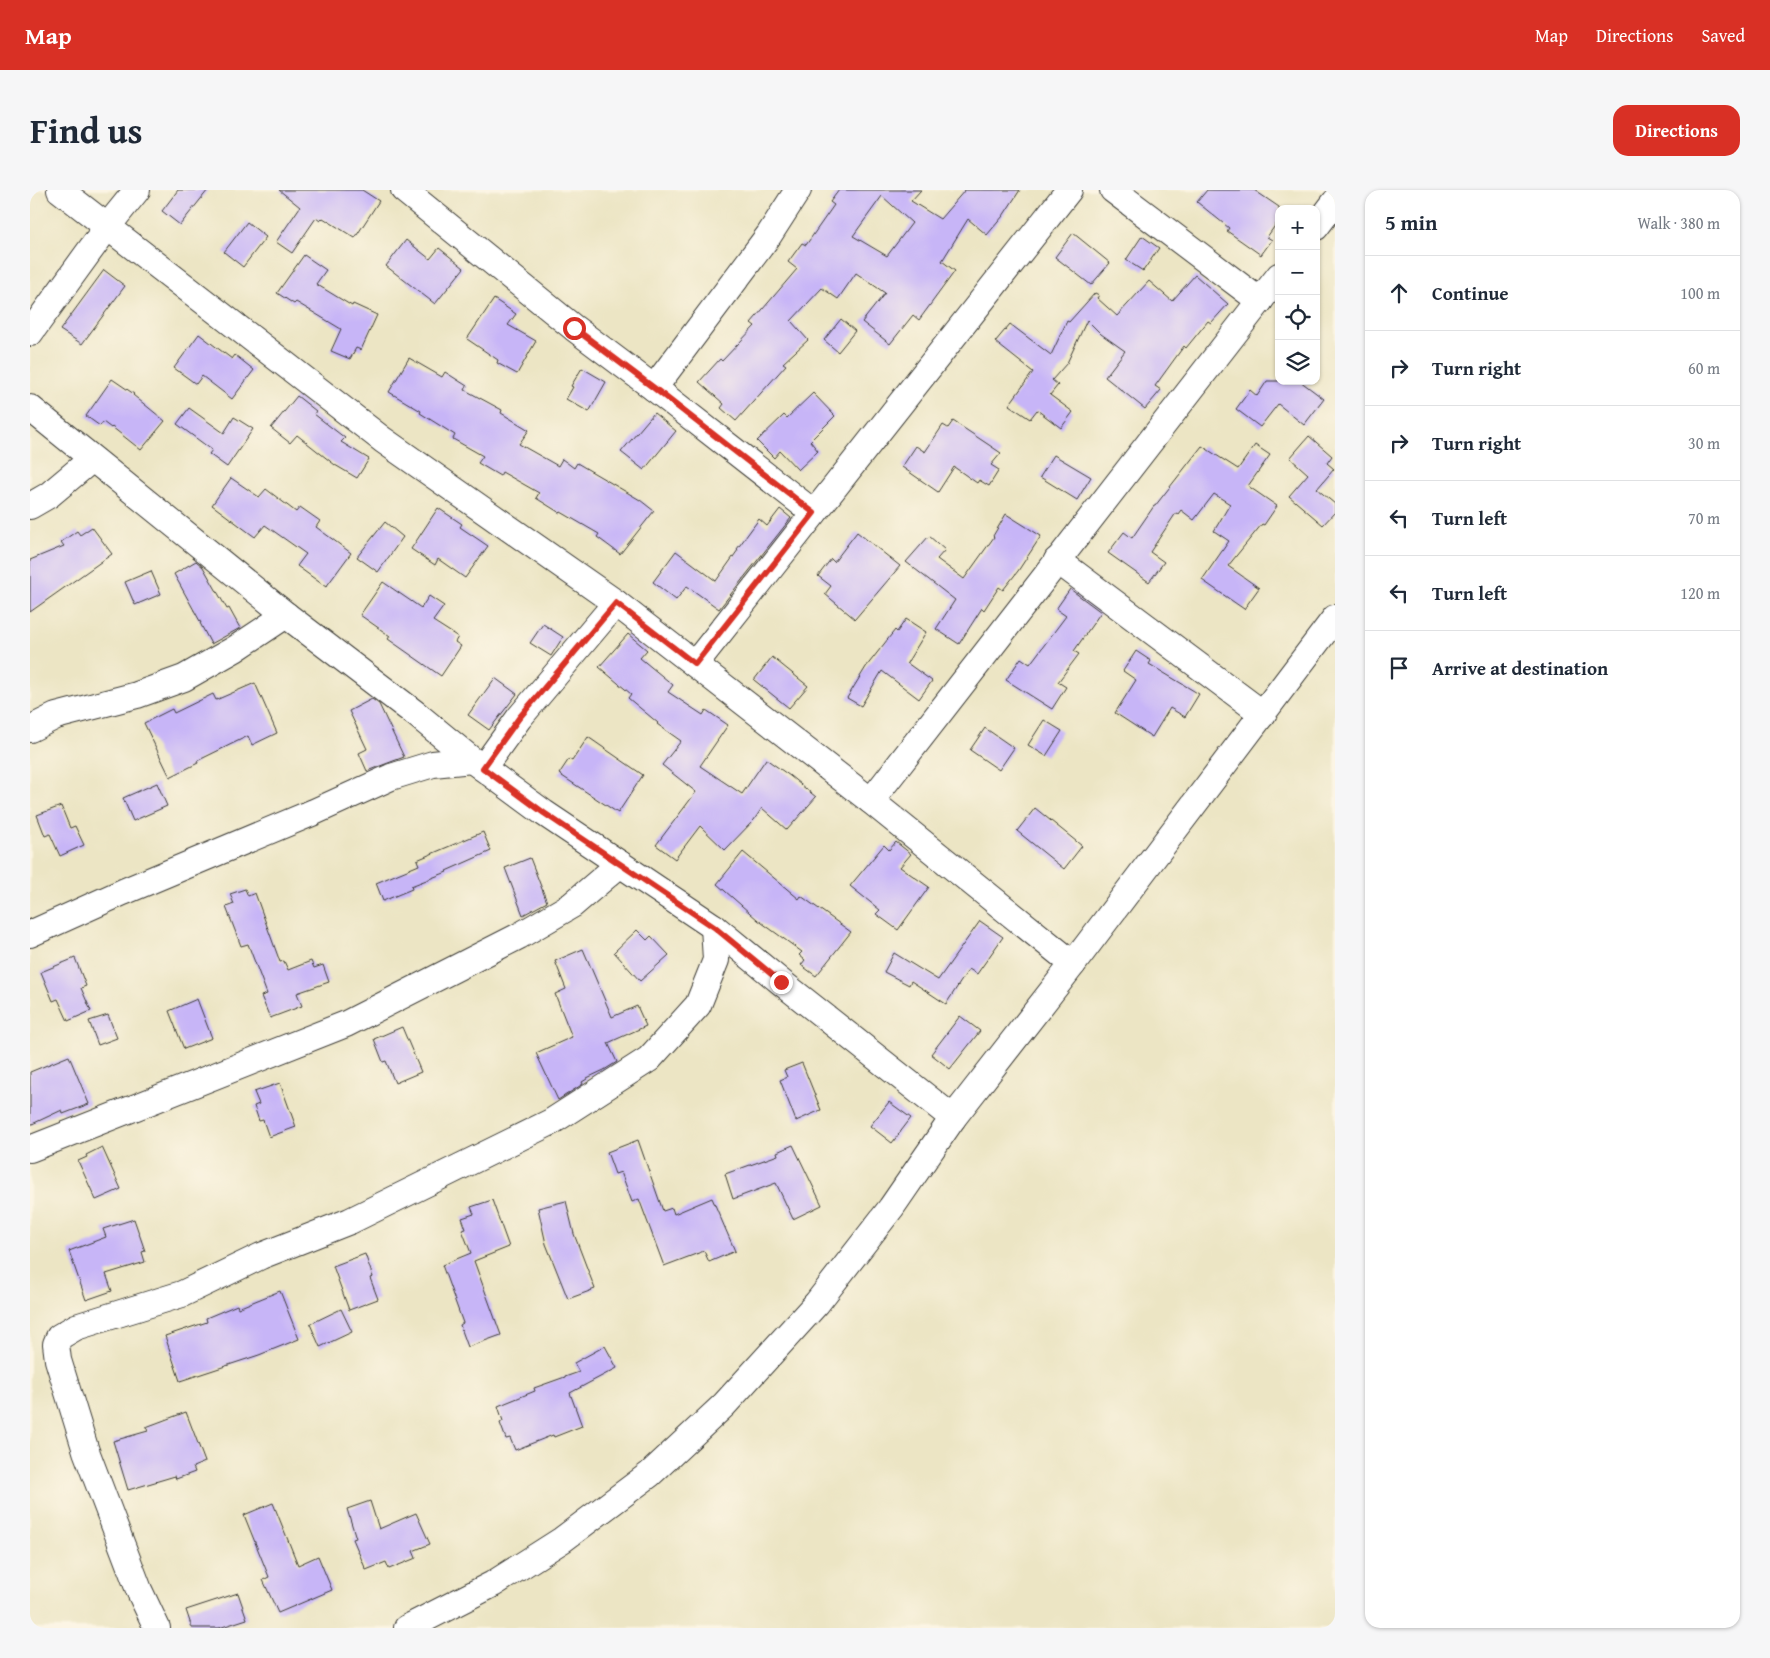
<!DOCTYPE html>
<html lang="en">
<head>
<meta charset="utf-8">
<style>
  body { margin:0; font-family:"Gentium Book Plus",serif; background:#f6f6f7; color:#1f2937 }
  .controls { position:absolute; right:15px; top:15px; display:grid; overflow:hidden; border-radius:10px; box-shadow:0 1px 4px #0004 }
  .controls button { width:45px; height:45px; display:grid; place-items:center; padding:0; border:0; border-bottom:1px solid #e0e1e3; background:#fff; color:#1f2937; font:25px sans-serif }
  .stop { position:absolute; width:15px; height:15px; margin:-11px; border:4px solid #d93025; border-radius:50%; background:#fff }
  .stop.end { background:#d93025; border-color:#fff; box-shadow:0 1px 5px #0008 }
  .list { margin:0; padding:0; list-style:none }
  h2 { display:flex; justify-content:space-between; align-items:center; height:65px; margin:0; padding:0 20px; font-size:21px }
  h2 small { font-size:16px; font-weight:400; color:#747a83 }
  .list li { display:grid; grid-template-columns:32px 1fr auto; gap:15px; align-items:center; box-sizing:border-box; height:75px; padding:0 20px; border-top:1px solid #e0e1e3 }
  .list b { display:block; font-size:19px; white-space:nowrap }
  .list em { font-size:16px; font-style:normal; color:#747a83 }
  .icon { flex:none; width:28px; height:28px; fill:none; stroke:currentColor; stroke-width:2; stroke-linecap:round; stroke-linejoin:round }
  .map { position:relative; flex:none; width:1305px; height:1438px; overflow:hidden; border-radius:15px }
  header { display:flex; align-items:center; gap:30px; box-sizing:border-box; height:70px; padding:0 25px; background:#d93025; color:#fff }
  header strong { font-size:24px }
  nav { display:flex; gap:28px; margin-inline-start:auto; font-size:18px }
  .intro { display:flex; align-items:center; justify-content:space-between; box-sizing:border-box; height:120px; padding:0 30px }
  h1 { margin:0; font-size:35px }
  .button { padding:12px 22px; border-radius:15px; background:#d93025; color:#fff; font-size:18px; font-weight:700 }
  main { display:flex; gap:30px; padding:0 30px }
  aside { flex:1; background:#fff; border-radius:15px; box-shadow:0 1px 4px #0004 }
  .map>svg:first-child { display:block }
  .building { fill:#c7b5f7; fill-rule:evenodd }
  .lines { fill:none; stroke-linecap:round; stroke-linejoin:round }
  .minor-casing { stroke:#3b3a35; stroke-width:28 }
  .minor { stroke:#fff; stroke-width:26 }
  .route { stroke:#d93025; stroke-width:6 }
</style>
</head>
<body>
<header>
<strong>Map</strong>
<nav><a>Map</a><a>Directions</a><a>Saved</a></nav>
</header>
<div class="intro"><h1>Find us</h1><a class="button">Directions</a></div>
<main>
<div class="map">
<svg width="1305" height="1438" viewBox="0 0 1305 1438">
  <rect width="100%" height="100%" fill="#fcf5e5"/>
  <filter id="ink" filterUnits="userSpaceOnUse"><feTurbulence type="fractalNoise" baseFrequency=".02" numOctaves="2"/><feDisplacementMap in="SourceGraphic" scale="10" xChannelSelector="R" yChannelSelector="G"/><feConvolveMatrix kernelMatrix="1 2 1 2 8 2 1 2 1" color-interpolation-filters="sRGB"/></filter>
  <filter id="wash" filterUnits="userSpaceOnUse"><feTurbulence type="fractalNoise" baseFrequency=".0096" numOctaves="4" result="noise"/><feDisplacementMap in="SourceGraphic" scale="20" xChannelSelector="R" yChannelSelector="G"/><feGaussianBlur stdDeviation="1.12" result="paint"/><feColorMatrix in="noise" values="0 0 0 0 0 0 0 0 0 0 0 0 0 0 0 0 0 1.4 0 .05"/><feComposite in="paint" operator="in"/></filter>
  <g filter="url(#wash)">
    <rect width="100%" height="100%" fill="#ece5c4"/>
    <g id="blocks">
      <g class="building">
        <path d="M148,0H178L150,35L132,21Z"/>
        <path d="M249,0H332L349,11L325,48L293,28L290,31L286,28L262,63L246,52L270,17Z"/>
        <path d="M809,0H891L881,11L910,29L935,0H990L973,26L957,45L938,29L912,71L925,81L889,130L883,125L860,154L832,132L855,103L826,83L808,109L792,98L761,131L778,150L753,173L756,175L706,231L691,218L694,214L669,192L690,169L692,171L725,136L721,133L767,79L758,72L772,53L776,55L804,15L800,12ZM852,6L882,33L857,66L823,46Z"/>
        <path d="M1177,0H1224L1249,17V30L1237,47L1242,50L1231,65L1197,41L1199,38L1167,12Z"/>
        <path d="M217,32L236,47L213,77L194,62Z"/>
        <path d="M1043,43L1080,73L1061,95L1025,67Z"/>
        <path d="M1112,46L1129,58L1113,81L1096,70Z"/>
        <path d="M376,50L400,69L409,58L434,78L405,114L356,76Z"/>
        <path d="M274,65L296,80L286,94L322,116L323,114L347,125L331,160L326,158L320,169L301,161L311,139L266,112L264,114L247,103Z"/>
        <path d="M74,80L95,96L52,154L30,140Z"/>
        <path d="M1165,85L1198,114L1181,133L1178,131L1156,158L1154,156L1125,196L1131,200L1115,219L1075,187L1095,161L1071,144L1057,130L1037,173L1022,190L1028,195L1020,205L1043,222L1031,238L1007,220L1000,229L979,215L1003,182L965,152L980,134L1021,165L1037,131L1039,132L1065,103L1069,105L1067,108L1087,126L1119,91L1142,111Z"/>
        <path d="M464,109L486,124L478,135L506,151L487,184L467,173L468,170L437,149Z"/>
        <path d="M811,129L825,141L808,162L794,150Z"/>
        <path d="M169,144L202,169L205,165L224,180L202,209L172,186L166,194L144,178Z"/>
        <path d="M379,168L412,187L415,182L437,196L435,200L472,220L471,223L499,240L489,254L528,276L532,269L544,278L547,273L610,310L624,321L590,364L567,347L569,344L531,322L530,323L506,308L509,303L472,282L470,286L448,273L453,266L423,249L425,245L390,223L391,221L359,202Z"/>
        <path d="M552,178L576,192L559,222L536,209L543,197L541,196Z"/>
        <path d="M82,189L104,204L103,205L135,231L111,260L82,237L81,238L73,232L70,236L56,226Z"/>
        <path d="M1237,191H1270L1294,209L1274,235L1248,214L1230,237L1206,219L1220,200L1227,206Z"/>
        <path d="M783,203L805,226L780,251L788,261L768,280L750,261L744,268L727,251L754,225L757,228Z"/>
        <path d="M267,206L286,221L284,224L315,248L311,252L339,269L327,288L305,275L267,245L260,253L241,238Z"/>
        <path d="M159,218L194,243L204,227L223,239L197,277L179,264L182,260L147,234Z"/>
        <path d="M624,223L646,241L614,280L591,262Z"/>
        <path d="M923,231L971,263L961,275L969,280L959,296L949,290L947,293L924,277L908,302L872,277L886,256L895,262L913,235L918,238Z"/>
        <path d="M1279,246L1302,266L1297,273L1304,279L1287,299L1305,314V322L1293,335L1259,306L1278,284L1260,268Z"/>
        <path d="M1225,255L1240,265L1218,296L1247,316L1234,335L1232,334L1198,376L1229,398L1214,419L1172,390L1199,351L1184,341L1200,314L1184,304L1164,330L1151,320L1148,324L1146,323L1120,362L1134,372L1119,392L1078,363L1094,342L1102,348L1124,316H1125L1172,256L1208,279Z"/>
        <path d="M1024,265L1061,287L1047,310L1010,287Z"/>
        <path d="M201,288L229,307L236,299L266,322L270,317L290,331L286,337L321,363L296,397L267,376L276,364L235,335L225,347L182,315Z"/>
        <path d="M408,318L432,334L430,337L458,356L435,388L408,369L405,375L381,359Z"/>
        <path d="M750,319L761,328L689,419L657,396L646,410L623,392L646,361L686,391L708,360L707,359L729,329L737,336Z"/>
        <path d="M976,324L1011,346L988,381L973,400L969,397L954,420L952,418L929,454L906,439L925,410L876,372L899,346L915,360L907,369L934,389L964,347L963,346Z"/>
        <path d="M355,332L373,347L348,382L327,367Z"/>
        <path d="M62,337L82,364L0,422V370L34,356L31,352L47,341L50,345Z"/>
        <path d="M827,342L870,376L825,429L795,404L801,396L788,386L801,369L804,372Z"/>
        <path d="M166,371L173,377L197,419L199,418L210,438L181,454L170,433H171L144,384Z"/>
        <path d="M121,381L131,404L105,415L95,392Z"/>
        <path d="M353,392L391,418L399,406L414,416L403,431L428,447L425,452L431,456L411,486L358,449L360,446L330,425Z"/>
        <path d="M1040,399L1071,422L1044,461L1049,464L1028,492L1036,497L1022,519L976,490L991,468L1000,474L1036,426L1026,419Z"/>
        <path d="M876,429L896,442L877,473L902,491L889,509L852,481L831,516L817,508L836,477L865,440L867,442Z"/>
        <path d="M513,434L533,447L521,466L500,453Z"/>
        <path d="M598,444L617,460L610,468L643,495L638,502L673,525L676,520L698,535L670,576L712,604L736,569L760,586L786,607L757,640L732,618L724,630L695,660L670,636L645,669L626,655L666,602L632,575L651,551L627,534L628,533L598,508L601,504L569,477Z"/>
        <path d="M1106,461L1121,471L1119,474L1169,504L1155,527L1140,518L1122,547L1085,523L1106,490L1093,481Z"/>
        <path d="M742,467L778,496L759,518L724,490Z"/>
        <path d="M465,488L487,504L459,540L438,525Z"/>
        <path d="M225,493L247,543L222,555L218,546L167,571L168,573L140,587L114,533L142,519L144,523L183,504L186,510Z"/>
        <path d="M342,509L349,514L374,567L337,581L329,563L337,559L319,521Z"/>
        <path d="M1014,530L1032,541L1016,566L998,555Z"/>
        <path d="M955,538L984,558L969,580L940,560Z"/>
        <path d="M558,547L613,585L588,623L529,584L539,569L542,571Z"/>
        <path d="M127,593L137,616L103,631L93,608Z"/>
        <path d="M31,616L40,638L45,636L54,655L30,666L20,644L15,646L7,625Z"/>
        <path d="M1005,618L1052,656L1034,679L987,641Z"/>
        <path d="M453,642L461,661L416,681L417,682L381,696L382,699L353,711L346,693L389,675L387,670Z"/>
        <path d="M866,652L881,664L870,677L899,697L868,740L846,724L850,720L820,696L854,655L859,660Z"/>
        <path d="M713,662L769,709L771,706L821,742L786,786L771,775L775,770L769,765L772,762L728,730L687,694Z"/>
        <path d="M500,668L517,712L493,725L475,678Z"/>
        <path d="M215,699L218,706L225,703L250,772L254,771L258,780L281,771L284,778L293,775L299,792L267,803L272,816L240,828L231,806L237,804L218,754L211,756L196,717L204,714L200,704Z"/>
        <path d="M950,731L973,747L947,784L939,779L916,814L881,791L879,795L854,782L864,763L908,790Z"/>
        <path d="M607,740L617,750L621,746L639,765L610,791L584,762Z"/>
        <path d="M553,759L582,827L607,816L616,836L578,853L587,872L574,880L557,888V889L552,892L553,894L528,910L506,863L542,847L525,804L536,799L525,771Z"/>
        <path d="M45,768L56,796L51,798L61,821L38,831L28,809L23,811L11,782Z"/>
        <path d="M167,809L182,848L154,859L139,821Z"/>
        <path d="M78,825L87,848L68,855L59,831Z"/>
        <path d="M930,826L950,841L920,879L901,864Z"/>
        <path d="M372,837L391,882L365,893L356,871L353,872L344,849Z"/>
        <path d="M39,866L59,914L33,924L32,920L0,935V882Z"/>
        <path d="M772,873L791,920L766,931L750,890L757,887L754,880Z"/>
        <path d="M250,893L266,937L239,947L233,930L229,931L224,916L229,914L224,902Z"/>
        <path d="M859,912L881,928L862,953L840,936Z"/>
        <path d="M608,950L633,1021L642,1018L644,1024L682,1008L705,1061L679,1072L674,1061L634,1076L609,1009L602,1012L591,982L585,984L577,962Z"/>
        <path d="M763,955L792,1015L763,1029L746,993L703,1009L695,984L748,965L747,962Z"/>
        <path d="M72,957L91,999L66,1010L48,971L57,967L56,965Z"/>
        <path d="M462,1010L479,1057L444,1071L471,1145L438,1157L430,1135L433,1133L412,1075L441,1063L432,1040L436,1039L432,1028L444,1024L441,1017Z"/>
        <path d="M536,1011L544,1044L565,1099L538,1109L516,1054L508,1018Z"/>
        <path d="M104,1029L115,1061L112,1062L115,1072L76,1084L82,1101L56,1110L39,1061L76,1047L73,1039Z"/>
        <path d="M335,1064L343,1087L340,1088L348,1109L319,1120L303,1076Z"/>
        <path d="M250,1101L269,1149L229,1165L150,1191L135,1146L177,1132L176,1128L207,1115L208,1118Z"/>
        <path d="M311,1119L322,1142L290,1157L280,1134Z"/>
        <path d="M575,1156L587,1178L540,1203L552,1236L524,1247L523,1245L485,1260L480,1248L476,1249L470,1233L473,1231L468,1216L505,1201L504,1198L549,1182L544,1173Z"/>
        <path d="M156,1222L175,1272L163,1277L165,1282L146,1289L145,1286L98,1300L83,1251L118,1241L116,1237Z"/>
        <path d="M340,1311L349,1339L386,1323L400,1354L383,1361L386,1368L359,1379L356,1372L336,1380L323,1349L326,1348L317,1319Z"/>
        <path d="M243,1313L268,1375L288,1366L302,1400L248,1423L233,1390L239,1387L214,1325Z"/>
        <path d="M208,1403L217,1429L189,1438H162L156,1420Z"/>
      </g>
    </g>
  </g>
  <g filter="url(#ink)">
    <use href="#blocks" fill-opacity="0" stroke="#3b3a35" stroke-width="1"/>
    <g class="lines">
      <defs>
        <g id="minor">
          <path d="M30,0L353,250L586,413L841,611L1043,774"/>
          <path d="M374,0L544,138L624,198L784,323"/>
          <path d="M1083,0L1230,111"/>
          <path d="M1286,37L1305,12"/>
          <path d="M0,143L77,37L107,0"/>
          <path d="M624,198L739,45L768,0"/>
          <path d="M0,218L256,425L386,524L442,570L514,623L684,737L751,792L923,928"/>
          <path d="M0,316L19,305L62,269"/>
          <path d="M1027,370L1233,524"/>
          <path d="M665,474L1039,0"/>
          <path d="M0,539L26,526L107,505L154,488L205,459L256,425"/>
          <path d="M453,578L489,528L586,413"/>
          <path d="M841,611L1249,86"/>
          <path d="M0,744L93,702L284,622L361,587L403,574L442,570"/>
          <path d="M0,959L316,834L489,746L542,715L590,674"/>
          <path d="M127,1438L109,1400L56,1261L28,1170L26,1154L29,1147L46,1137L152,1104L231,1066L320,1031L521,932L619,869L668,815L686,770L684,737"/>
          <path d="M377,1438L463,1394L532,1350L620,1284L694,1215L787,1113L861,1018L923,928L1043,774L1305,428"/>
        </g>
      </defs>
      <use href="#minor" class="minor-casing"/>
      <use href="#minor" class="minor"/>
    </g>
  </g>
  <g class="lines" filter="url(#ink)">
    <path class="route" d="M544,138L624,198L784,323L665,474L586,413L489,528L453,578L514,623L684,737L751,792"/>
  </g>
</svg>
<div class="controls">
<button>+</button>
<button>−</button>
<button><svg class="icon" aria-label="locate" viewBox="0 0 24 24"><circle cx="12" cy="12" r="6"/><path d="M12 2v4M12 18v4M2 12h4M18 12h4"/></svg></button>
<button><svg class="icon" aria-label="layers" viewBox="0 0 24 24"><path d="M12 4l9 5-9 5-9-5zM3 14l9 5 9-5"/></svg></button>
</div>
<div class="stop" style="left:544px;top:138px"></div>
<div class="stop end" style="left:751px;top:792px"></div>
</div>
<aside>
<h2>5 min<small>Walk · 380 m</small></h2>
<ul class="list">
<li><svg class="icon" aria-label="ahead" viewBox="0 0 24 24"><path d="M12 20V5M6 11l6-6 6 6"/></svg><div><b>Continue</b></div><em>100 m</em></li>
<li><svg class="icon" aria-label="right" viewBox="0 0 24 24"><path d="M7 20v-9h11M14 6l5 5-5 5"/></svg><div><b>Turn right</b></div><em>60 m</em></li>
<li><svg class="icon" aria-label="right" viewBox="0 0 24 24"><path d="M7 20v-9h11M14 6l5 5-5 5"/></svg><div><b>Turn right</b></div><em>30 m</em></li>
<li><svg class="icon" aria-label="left" viewBox="0 0 24 24"><path d="M17 20v-9H6M10 6l-5 5 5 5"/></svg><div><b>Turn left</b></div><em>70 m</em></li>
<li><svg class="icon" aria-label="left" viewBox="0 0 24 24"><path d="M17 20v-9H6M10 6l-5 5 5 5"/></svg><div><b>Turn left</b></div><em>120 m</em></li>
<li><svg class="icon" aria-label="arrive" viewBox="0 0 24 24"><path d="M6 21V4h12l-3 4 3 4H6"/></svg><div><b>Arrive at destination</b></div></li>
</ul>
</aside>
</main>
</body>
</html>
